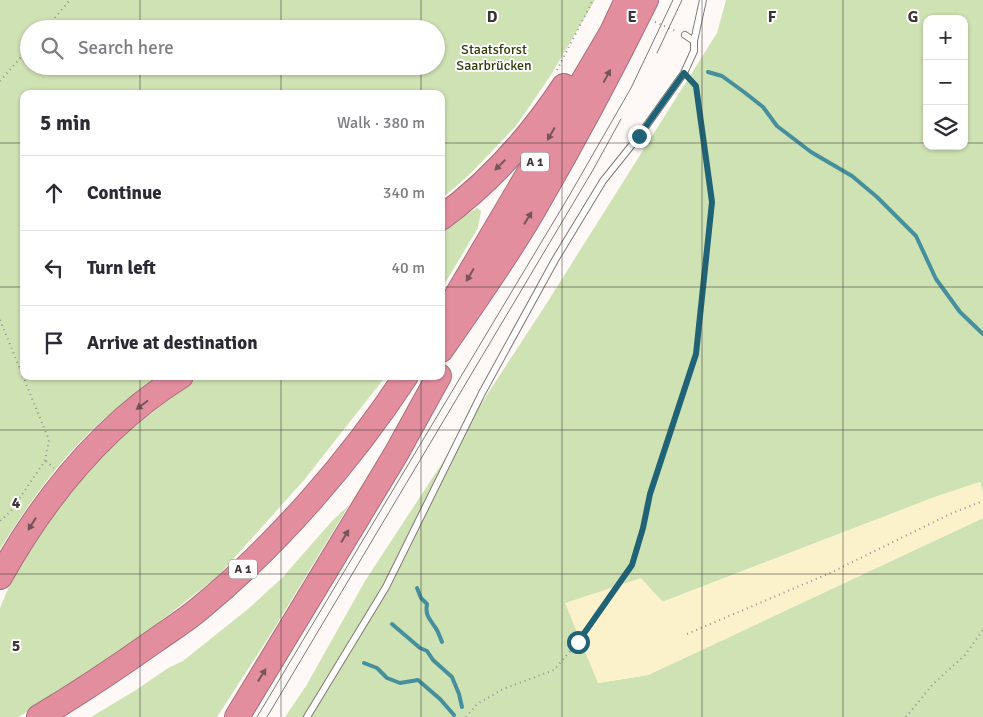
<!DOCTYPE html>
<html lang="en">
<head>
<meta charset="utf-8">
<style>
  body { margin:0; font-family:Signika,sans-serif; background:#f7f7f7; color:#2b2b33 }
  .controls { position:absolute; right:15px; top:15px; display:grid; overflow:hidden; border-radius:10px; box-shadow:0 1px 4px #0004 }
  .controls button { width:45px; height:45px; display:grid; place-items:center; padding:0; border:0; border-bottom:1px solid #e1e1e2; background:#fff; color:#2b2b33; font:25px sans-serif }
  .stop { position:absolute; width:15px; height:15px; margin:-11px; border:4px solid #206276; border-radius:50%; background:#fff }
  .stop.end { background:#206276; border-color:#fff; box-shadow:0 1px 5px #0008 }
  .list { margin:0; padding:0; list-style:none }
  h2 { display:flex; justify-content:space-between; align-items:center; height:65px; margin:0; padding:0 20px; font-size:21px }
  h2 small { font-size:16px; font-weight:400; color:#7c7c81 }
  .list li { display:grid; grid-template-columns:32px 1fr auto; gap:15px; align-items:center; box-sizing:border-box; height:75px; padding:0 20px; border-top:1px solid #e1e1e2 }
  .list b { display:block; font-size:19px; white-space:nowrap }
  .list em { font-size:16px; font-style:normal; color:#7c7c81 }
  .icon { flex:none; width:28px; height:28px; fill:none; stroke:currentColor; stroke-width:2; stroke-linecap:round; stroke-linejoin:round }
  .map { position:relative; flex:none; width:983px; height:717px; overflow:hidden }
  .search { position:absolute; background:#fff; box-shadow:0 1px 4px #0004; left:20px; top:20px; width:425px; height:55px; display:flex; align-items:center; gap:12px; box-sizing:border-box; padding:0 18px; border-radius:28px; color:#7c7c81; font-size:19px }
  .panel { position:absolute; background:#fff; box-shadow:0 1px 4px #0004; left:20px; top:90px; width:425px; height:290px; border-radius:10px }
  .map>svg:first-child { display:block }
  .green { fill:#cfe2b3; fill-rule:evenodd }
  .sand { fill:#fbf1cb }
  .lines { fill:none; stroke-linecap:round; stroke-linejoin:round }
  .stream { stroke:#46909d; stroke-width:4 }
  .service-casing { stroke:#827873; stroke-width:8 }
  .motorway-casing { stroke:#a86f7a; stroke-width:26 }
  .path { stroke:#95908e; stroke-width:2; stroke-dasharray:1 4; stroke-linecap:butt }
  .service { stroke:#fff; stroke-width:6 }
  .motorway { stroke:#e38e9f; stroke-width:24 }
  .tram { stroke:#7e7977; stroke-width:1 }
  .oneway { fill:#765559 }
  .route { stroke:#206276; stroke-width:6 }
  .grid { fill:none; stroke:#3b3634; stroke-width:1; stroke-opacity:0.55 }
  .labels { text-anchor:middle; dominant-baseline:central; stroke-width:4; stroke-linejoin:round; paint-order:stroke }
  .shield { fill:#fff; stroke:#767271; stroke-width:1 }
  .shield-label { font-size:12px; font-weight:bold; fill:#3b3634 }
  .park-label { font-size:14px; fill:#2c3d07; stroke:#fff }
  .grid-label { font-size:16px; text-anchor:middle; font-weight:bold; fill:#3b3634; stroke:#fff; stroke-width:4; stroke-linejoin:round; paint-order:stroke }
</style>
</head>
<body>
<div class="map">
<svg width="983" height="717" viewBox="0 0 983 717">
  <rect width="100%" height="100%" fill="#fef9f7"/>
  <g class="green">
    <path d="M0,0H595L551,75L516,126L468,176L441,199V94H24V376H159C134,395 110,412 88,434C53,468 26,508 0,549ZM29,29H436V66H29Z"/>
    <path d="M726,0H983V493L980,482L935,497L662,602L598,683L648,675L983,518V717H285L306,686L365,581L543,309L717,33ZM927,19H964V146H927Z"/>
    <path d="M477,208L481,211L478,228L441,290V230Z"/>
    <path d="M200,376H386L304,480L218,576L149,630L59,694L18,717H0V608L13,577L40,530L71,488L125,433Z"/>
    <path d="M349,505L272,632L217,717H91L136,690L168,668L183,661L248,609L282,578L332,521Z"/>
  </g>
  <path class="sand" d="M980,482L983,493V518L648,675L598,683L565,603L641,578L663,602L935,497Z"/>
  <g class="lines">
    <g class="stream">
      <path d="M708,72L722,76L744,92L763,107L777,126L811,152L852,176L877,197L916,236L936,279L960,312L983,334"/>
      <path d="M417,588L421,598L427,604C425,615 429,618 435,627C438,631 440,637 442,642"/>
      <path d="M392,624L420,648L427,651L433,660L452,677L459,694L462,707"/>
      <path d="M364,663L377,668L387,678L400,683L418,680L440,699L454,715"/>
    </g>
    <defs>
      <g id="service">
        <path d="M694,41L703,0"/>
        <path d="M307,717L386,587L482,393L555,260L603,181L639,136L684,73L694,51V41L685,35"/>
      </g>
      <g id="motorway">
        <path d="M441,218C490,182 531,136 564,86"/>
        <path d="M441,322L612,32L627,0"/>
        <path d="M441,350C473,304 505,259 533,211C573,142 611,71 646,0"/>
        <path d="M0,577C44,498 103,425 181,376"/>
        <path d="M39,717C79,693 118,667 156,640C170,630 186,620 199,609C277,545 351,460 406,376"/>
        <path d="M237,717L396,454L439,376"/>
      </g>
    </defs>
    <use href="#service" class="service-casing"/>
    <use href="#motorway" class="motorway-casing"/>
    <g class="path">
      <path d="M655,22L678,32"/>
      <path d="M45,29L70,0"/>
      <path d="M557,70L593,0"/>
      <path d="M0,81L29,48"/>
      <path d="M0,320L49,440L45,461L10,512L0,521"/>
      <path d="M46,461L54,468"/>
      <path d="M687,634L830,573L950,514L983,501"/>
      <path d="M466,717L477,704L503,689L554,670L578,642L631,565L643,528L650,494L696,354L712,202L696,86L691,80"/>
      <path d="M906,717L933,684L965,655L983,630"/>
    </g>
    <use href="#service" class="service"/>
    <use href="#motorway" class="motorway"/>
    <g class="tram">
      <path d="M657,53L682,0"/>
      <path d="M257,717L569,196L631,88L673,0"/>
      <path d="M267,717L593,170L621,119"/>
    </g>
  </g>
  <defs><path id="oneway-solid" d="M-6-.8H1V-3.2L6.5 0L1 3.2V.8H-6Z" transform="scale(1.25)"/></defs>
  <g class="oneway">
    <use href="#oneway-solid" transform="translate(607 76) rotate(-62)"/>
    <use href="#oneway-solid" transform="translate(551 134) rotate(120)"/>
    <use href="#oneway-solid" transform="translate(500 165) rotate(135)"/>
    <use href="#oneway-solid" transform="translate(528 218) rotate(-58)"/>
    <use href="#oneway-solid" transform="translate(470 275) rotate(121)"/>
    <use href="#oneway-solid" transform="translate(142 405) rotate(143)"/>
    <use href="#oneway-solid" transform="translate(32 524) rotate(122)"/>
    <use href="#oneway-solid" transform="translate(345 536) rotate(-59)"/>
    <use href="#oneway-solid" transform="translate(262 675) rotate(-58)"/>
  </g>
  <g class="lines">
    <path class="route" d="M578,642L632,565L643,528L650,494L696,354L712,202L696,86L684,73L639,136"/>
  </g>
  <path class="grid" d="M140,0V29M281,0V29M421,0V29M562,0V717M702,0V717M843,0V717M140,66V94M281,66V94M421,66V94M0,143H24M441,143H927M964,143H983M0,287H24M441,287H983M140,376V717M281,376V717M421,376V717M0,430H983M0,574H983"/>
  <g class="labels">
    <g class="shield">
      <rect x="521" y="152.5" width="28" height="19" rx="4"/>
      <rect x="229" y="559.5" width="28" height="19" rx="4"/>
    </g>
    <g class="shield-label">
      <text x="535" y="162">A 1</text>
      <text x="243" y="569">A 1</text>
    </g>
    <g class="park-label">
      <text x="494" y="49">Staatsforst<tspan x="494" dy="16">Saarbrücken</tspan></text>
    </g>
  </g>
  <g class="grid-label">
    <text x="492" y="22">D</text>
    <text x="632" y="22">E</text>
    <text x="772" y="22">F</text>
    <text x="913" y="22">G</text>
    <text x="16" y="508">4</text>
    <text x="16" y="651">5</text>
  </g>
</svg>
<div class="controls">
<button>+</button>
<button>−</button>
<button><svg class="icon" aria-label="layers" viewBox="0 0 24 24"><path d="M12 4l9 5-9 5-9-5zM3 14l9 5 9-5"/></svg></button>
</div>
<div class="stop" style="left:578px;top:642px"></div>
<div class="stop end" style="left:639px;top:136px"></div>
<div class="search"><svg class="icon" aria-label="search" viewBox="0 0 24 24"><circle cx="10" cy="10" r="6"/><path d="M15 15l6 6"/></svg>Search here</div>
<section class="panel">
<h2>5 min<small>Walk · 380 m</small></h2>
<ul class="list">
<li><svg class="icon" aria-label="ahead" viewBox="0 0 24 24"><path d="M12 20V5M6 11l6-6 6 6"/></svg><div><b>Continue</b></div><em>340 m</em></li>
<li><svg class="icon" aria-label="left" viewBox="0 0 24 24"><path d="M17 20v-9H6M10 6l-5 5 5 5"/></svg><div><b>Turn left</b></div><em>40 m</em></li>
<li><svg class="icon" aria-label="arrive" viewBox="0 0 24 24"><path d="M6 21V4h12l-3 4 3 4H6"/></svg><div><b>Arrive at destination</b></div></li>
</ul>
</section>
</div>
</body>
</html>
